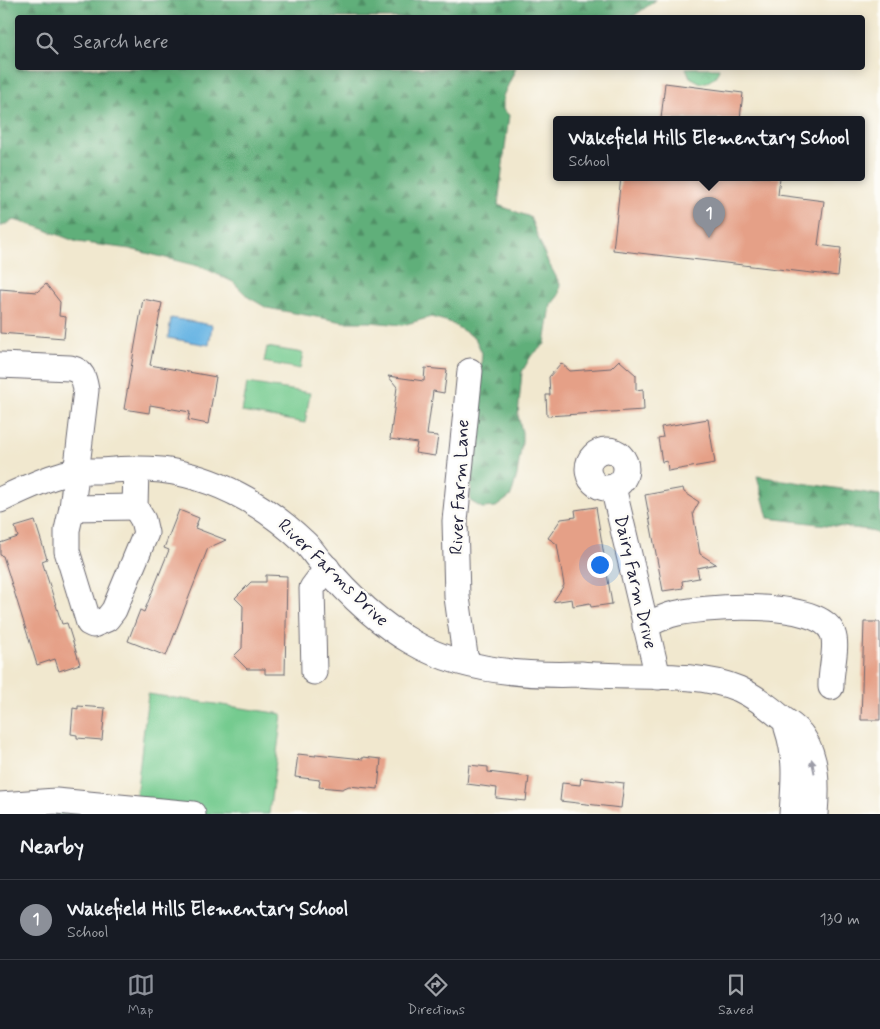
<!DOCTYPE html>
<html lang="en">
<head>
<meta charset="utf-8">
<style>
  body { margin:0; font-family:Mynerve,sans-serif; background:#20242c; color:#f1f3f6 }
  .you { position:absolute; left:599px; top:564px; width:18px; height:18px; margin:-12px; border:4px solid #fff; border-radius:50%; background:#1a73e8; box-shadow:0 0 0 8px #1a73e833 }
  .badge { display:grid; place-items:center; width:32px; height:32px; border-radius:50%; background:#8c9099; color:#fff; font-size:16px; font-weight:700 }
  .pin { position:absolute; translate:-50% -41px; filter:drop-shadow(0 1px 2px #0008) }
  .pin::after { content:''; position:absolute; top:26px; width:18px; height:15px; background:inherit; clip-path:polygon(0 0,100% 0,50% 100%) }
  .popup { position:absolute; left:553px; top:116px; width:312px; height:65px; box-sizing:border-box; display:grid; place-content:center; border-radius:5px; background:#171b24; filter:drop-shadow(0 1px 4px #0005); font-size:16px; white-space:nowrap; color:#9ea1a6 }
  .popup b { font-size:19px; color:#f1f3f6 }
  .popup::after { content:''; position:absolute; left:50%; top:100%; margin-left:-10px; border:10px solid transparent; border-top-color:#171b24 }
  .list { margin:0; padding:0; list-style:none }
  h2 { display:flex; justify-content:space-between; align-items:center; height:65px; margin:0; padding:0 20px; font-size:21px }
  h2 small { font-size:16px; font-weight:400; color:#9ea1a6 }
  .list li { display:grid; grid-template-columns:32px 1fr auto; gap:15px; align-items:center; box-sizing:border-box; height:80px; padding:0 20px; border-top:1px solid #363941 }
  .list b { display:block; font-size:19px; white-space:nowrap }
  .list p { margin:0; font-size:16px; white-space:nowrap; color:#9ea1a6 }
  .list em { font-size:16px; font-style:normal; color:#9ea1a6 }
  .icon { flex:none; width:28px; height:28px; fill:none; stroke:currentColor; stroke-width:2; stroke-linecap:round; stroke-linejoin:round }
  .map { position:relative; flex:none; width:880px; height:814px; overflow:hidden }
  .search { position:absolute; background:#171b24; box-shadow:0 2px 12px #0003; left:15px; right:15px; top:15px; height:55px; display:flex; align-items:center; gap:12px; box-sizing:border-box; padding:0 18px; border-radius:5px; color:#9ea1a6; font-size:19px }
  .sheet { height:145px; background:#171b24 }
  nav { display:flex; justify-content:space-around; align-items:center; box-sizing:border-box; height:70px; border-top:1px solid #363941; background:#171b24; font-size:14px; color:#9ea1a6 }
  nav a { display:grid; justify-items:center; gap:2px }
  nav .on { color:#8c9099 }
  .map>svg:first-child { display:block }
  .grass { fill:#75cb8f; stroke:#4c7665 }
  .forest { fill:url(#forest-firs); stroke:#41685a }
  .park { fill:url(#park-crowns); stroke:#4c7665 }
  .water { fill:#6ab6e4; stroke:#466c90 }
  .building { fill:#e5a087 }
  .lines { fill:none; stroke-linecap:round; stroke-linejoin:round }
  .minor-casing { stroke:#6a676f; stroke-width:27 }
  .minor { stroke:#fff; stroke-width:25 }
  .oneway { fill:#9c9ca7 }
  .labels { text-anchor:middle; dominant-baseline:central; stroke-width:5; stroke-linejoin:round; paint-order:stroke }
  .street-label { font-size:18px; fill:#22223b; stroke:#fdfcf7 }
</style>
</head>
<body>
<div class="map">
<svg width="880" height="814" viewBox="0 0 880 814">
  <defs>
    <pattern id="forest-firs" width="22" height="20" patternUnits="userSpaceOnUse" patternTransform="scale(1.25)"><rect width="22" height="20" fill="#60af7a"/><path d="M5 1l3.5 6h-7zM16 11l3.5 6h-7z" fill="#4f8e65"/></pattern>
    <pattern id="park-crowns" width="20" height="18" patternUnits="userSpaceOnUse" patternTransform="scale(1.25)"><rect width="20" height="18" fill="#75cb8f"/><path d="M2 6a3 3 0 1 1 6 0M12 15a3 3 0 1 1 6 0" fill="none" stroke="#65ae7c"/></pattern>
  </defs>
  <rect width="100%" height="100%" fill="#fdfcf7"/>
  <filter id="ink" filterUnits="userSpaceOnUse"><feTurbulence type="fractalNoise" baseFrequency=".02" numOctaves="2"/><feDisplacementMap in="SourceGraphic" scale="10" xChannelSelector="R" yChannelSelector="G"/><feConvolveMatrix kernelMatrix="1 2 1 2 8 2 1 2 1" color-interpolation-filters="sRGB"/></filter>
  <filter id="wash" filterUnits="userSpaceOnUse"><feTurbulence type="fractalNoise" baseFrequency=".0096" numOctaves="4" result="noise"/><feDisplacementMap in="SourceGraphic" scale="20" xChannelSelector="R" yChannelSelector="G"/><feGaussianBlur stdDeviation="1.12" result="paint"/><feColorMatrix in="noise" values="0 0 0 0 0 0 0 0 0 0 0 0 0 0 0 0 0 1.4 0 .05"/><feComposite in="paint" operator="in"/></filter>
  <g filter="url(#wash)">
    <rect width="100%" height="100%" fill="#f1e8cf"/>
    <g class="grass">
      <path d="M267,347L303,353L300,369L264,362Z"/>
      <path d="M247,383L310,393L305,423L242,412Z"/>
      <path d="M148,694L282,714L269,814H0L56,807L134,814Z"/>
    </g>
    <g class="forest">
      <path d="M0,0H656L631,18L535,17L525,12L518,18H18V68H516L503,96V110L509,115L498,205L530,217L547,260L560,284L559,295L551,305L545,344L531,356L522,372L518,415L522,432V442L517,475L511,496L496,507L482,508L470,501L482,353L475,338L449,322L431,317L403,325L370,322H344L267,308L248,297L233,282L202,267L130,249L77,242L38,227L14,220L0,227Z"/>
      <path d="M757,476L880,495V535L869,530L768,518Z"/>
    </g>
    <path class="park" d="M686,68H719C717,77 711,82 701,83L690,77Z"/>
    <path class="water" d="M171,318L212,325L209,345L168,338Z"/>
    <g id="blocks">
      <g class="building">
        <path d="M665,83L743,93L740,119H661Z"/>
        <path d="M621,177H780L778,195L824,201L818,245L841,248L838,276L613,250Z"/>
        <path d="M46,284L60,302L59,316L66,317L64,338L0,333V289L37,292Z"/>
        <path d="M143,299L162,303L150,365L216,377L208,424L188,420L190,412L150,405L149,413L124,409Z"/>
        <path d="M619,360L636,375V390L643,389L644,410L547,416L546,395H550L549,377L561,363L570,371L611,368Z"/>
        <path d="M425,368L447,370L444,393L433,391L427,435L438,436L435,456L415,453L417,443L390,439L397,387L388,376L424,381Z"/>
        <path d="M708,419L715,463L668,471L667,461L662,462L658,438L663,437L661,427Z"/>
        <path d="M683,488L684,492L699,502L693,513L700,554L716,564L697,568L699,578L682,581L683,588L663,591L645,495Z"/>
        <path d="M596,507L612,604L591,607L590,603L573,606L572,599L553,602L564,585L557,544L548,538L561,519L576,517L575,510Z"/>
        <path d="M179,510L199,518L195,528L226,540L208,548L166,656L128,641L140,610L144,612L169,550L164,548Z"/>
        <path d="M35,521L47,559L42,561L62,624L67,623L80,664L59,671L55,659L37,665L3,556L0,555V543L18,537L15,527Z"/>
        <path d="M266,575L287,576L285,674H265V669H247L234,656L242,648L243,606L235,598L251,582H266Z"/>
        <path d="M864,622H880V720H861Z"/>
        <path d="M78,706L105,708L102,740L77,738V735L71,734L73,708L78,709Z"/>
        <path d="M298,754L316,756V754L363,759V757L381,759L378,789L349,786L342,789L319,787L320,780L295,777Z"/>
        <path d="M469,765L488,767V772L529,777L526,801L496,798L497,788L467,784Z"/>
        <path d="M581,778L624,783L621,808L560,801L562,783L580,785Z"/>
      </g>
    </g>
  </g>
  <g filter="url(#ink)">
    <use href="#blocks" fill-opacity="0" stroke="#6a676f" stroke-width="1"/>
    <g class="lines">
      <defs>
        <g id="minor">
          <path d="M0,365L70,368C83,371 84,378 86,390L72,508L67,530V551L89,623L93,625L107,619L114,610L146,533L143,520L135,507L136,469"/>
          <circle cx="607" cy="469" r="19"/>
          <path d="M613,487L658,677"/>
          <path d="M0,500C21,490 41,480 63,474C76,470 88,471 101,471C121,469 141,468 161,470C216,477 265,505 304,542C311,548 315,556 321,562C347,593 376,622 412,642C461,671 526,676 581,674C630,679 694,670 739,689C756,697 769,707 783,719C790,724 798,729 803,737C818,759 817,789 815,814"/>
          <path d="M72,508L135,507"/>
          <path d="M645,626C653,622 661,618 670,615C699,606 821,598 833,634C838,647 830,672 831,687"/>
          <path d="M466,663L457,597L455,521L470,371"/>
          <path d="M314,672L312,588L327,568"/>
          <path d="M787,728C797,757 794,784 792,814"/>
          <path d="M0,805L56,801L193,814"/>
        </g>
      </defs>
      <use href="#minor" class="minor-casing"/>
      <use href="#minor" class="minor"/>
    </g>
    <defs><path id="oneway-solid" d="M-6-.8H1V-3.2L6.5 0L1 3.2V.8H-6Z" transform="scale(1.25)"/></defs>
    <use class="oneway" href="#oneway-solid" transform="translate(813 766) rotate(-102)"/>
  </g>
  <g class="labels">
    <g class="street-label">
      <text transform="translate(460 487) rotate(-87)">River Farm Lane</text>
      <text transform="translate(333 573) rotate(44)">River Farms Drive</text>
      <text transform="translate(635 582) rotate(77)">Dairy Farm Drive</text>
    </g>
  </g>
</svg>
<div class="you"></div>
<div class="pin badge" style="left:709px;top:238px">1</div>
<div class="popup"><b>Wakefield Hills Elementary School</b>School</div>
<div class="search"><svg class="icon" aria-label="search" viewBox="0 0 24 24"><circle cx="10" cy="10" r="6"/><path d="M15 15l6 6"/></svg>Search here</div>
</div>
<section class="sheet">
<h2>Nearby<small></small></h2>
<ul class="list">
<li><span class="badge">1</span><div><b>Wakefield Hills Elementary School</b><p>School</p></div><em>130 m</em></li>
</ul>
</section>
<nav>
<a class="on"><svg class="icon" aria-label="map" viewBox="0 0 24 24"><path d="M3 6l6-2 6 2 6-2v14l-6 2-6-2-6 2zM9 4v14M15 6v14"/></svg>Map</a>
<a><svg class="icon" aria-label="directions" viewBox="0 0 24 24"><path d="M12 3l9 9-9 9-9-9zM9 14v-3h6M13 9l2 2-2 2"/></svg>Directions</a>
<a><svg class="icon" aria-label="saved" viewBox="0 0 24 24"><path d="M7 4h10v16l-5-4-5 4z"/></svg>Saved</a>
</nav>
</body>
</html>
